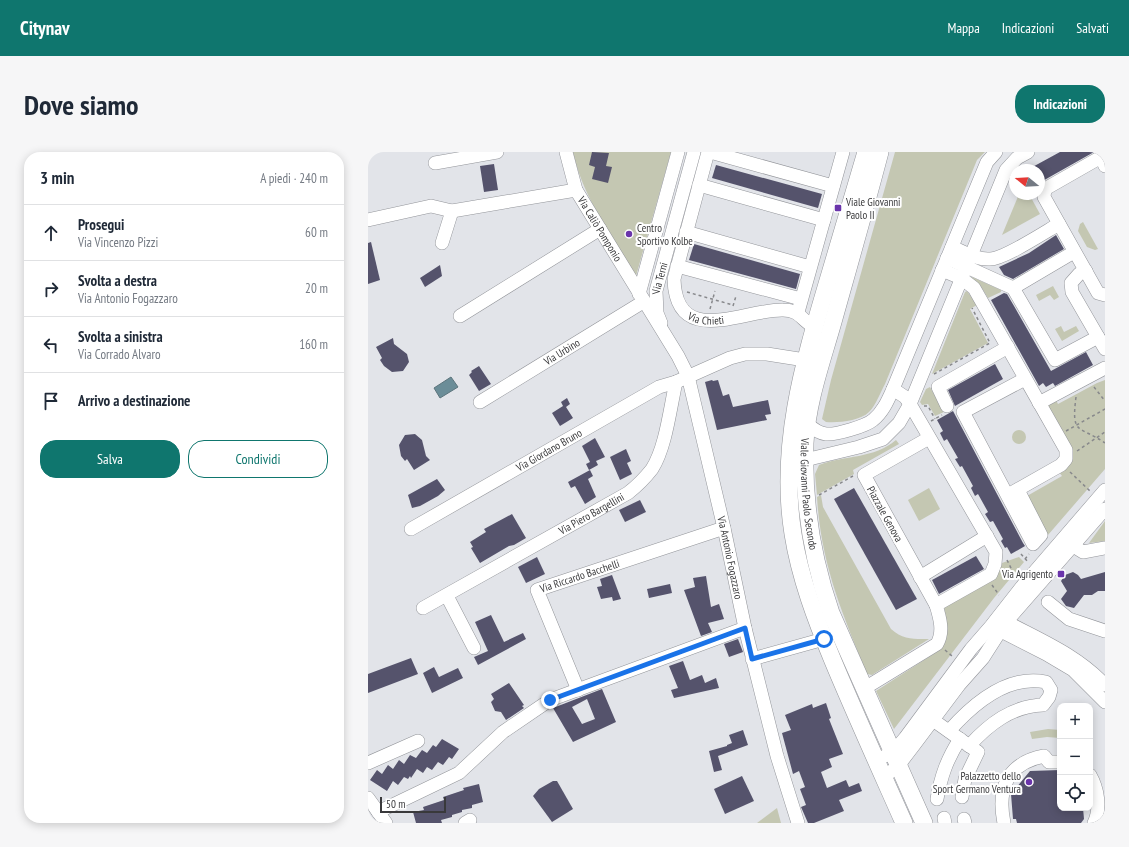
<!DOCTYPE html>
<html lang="it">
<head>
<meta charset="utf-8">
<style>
  body { margin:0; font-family:"PT Sans Narrow",sans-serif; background:#f6f6f7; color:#1f2937 }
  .controls { position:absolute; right:12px; bottom:12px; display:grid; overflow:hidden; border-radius:8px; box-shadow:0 2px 10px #0003 }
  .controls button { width:36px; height:36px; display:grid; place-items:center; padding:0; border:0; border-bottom:1px solid #e0e1e3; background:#fff; color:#1f2937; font:20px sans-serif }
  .compass { position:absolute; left:641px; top:12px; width:36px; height:36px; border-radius:50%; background:#fff; box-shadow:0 2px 10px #0003; rotate:288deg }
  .scale { position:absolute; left:12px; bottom:10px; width:66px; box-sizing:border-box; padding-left:4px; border:2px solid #39393b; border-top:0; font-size:11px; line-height:14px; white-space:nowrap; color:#39393b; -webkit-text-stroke:3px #fff; paint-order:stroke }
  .stop { position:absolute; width:12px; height:12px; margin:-9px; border:3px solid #1a73e8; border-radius:50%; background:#fff }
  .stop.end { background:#1a73e8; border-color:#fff; box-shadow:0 1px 4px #0008 }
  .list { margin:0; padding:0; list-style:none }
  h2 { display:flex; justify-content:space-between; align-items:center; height:52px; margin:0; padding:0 16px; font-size:17px }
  h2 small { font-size:13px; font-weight:400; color:#747a83 }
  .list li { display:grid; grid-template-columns:26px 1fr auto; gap:12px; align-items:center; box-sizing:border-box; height:56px; padding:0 16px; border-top:1px solid #e0e1e3 }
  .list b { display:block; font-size:15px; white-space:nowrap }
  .list p { margin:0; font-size:13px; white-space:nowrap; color:#747a83 }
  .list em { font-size:13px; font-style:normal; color:#747a83 }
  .actions { display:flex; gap:8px; padding:12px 16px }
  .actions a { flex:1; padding:9px 0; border:1px solid #0f766e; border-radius:16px; text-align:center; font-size:14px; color:#0f766e }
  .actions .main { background:#0f766e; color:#fff }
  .icon { flex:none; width:22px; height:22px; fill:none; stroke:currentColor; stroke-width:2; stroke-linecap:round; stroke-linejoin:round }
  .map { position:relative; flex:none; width:737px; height:671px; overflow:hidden; border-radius:16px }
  header { display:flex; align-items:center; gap:24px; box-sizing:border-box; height:56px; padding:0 20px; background:#0f766e; color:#fff }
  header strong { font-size:19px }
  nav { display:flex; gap:22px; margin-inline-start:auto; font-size:14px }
  .intro { display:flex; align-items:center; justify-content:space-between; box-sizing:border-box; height:96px; padding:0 24px }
  h1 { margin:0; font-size:28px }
  .button { padding:10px 18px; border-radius:16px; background:#0f766e; color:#fff; font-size:14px; font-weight:700 }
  main { display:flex; gap:24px; padding:0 24px }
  aside { flex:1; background:#fff; border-radius:16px; box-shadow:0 2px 10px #0003 }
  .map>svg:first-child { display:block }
  .green { fill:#c4c7b2 }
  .water { fill:#6b8d98; stroke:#5c747c }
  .building { fill:#55536c; fill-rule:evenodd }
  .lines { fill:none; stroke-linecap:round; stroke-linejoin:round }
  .minor-casing { stroke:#93959a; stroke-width:14 }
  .major-casing { stroke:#93959a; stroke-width:18 }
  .path { stroke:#87888b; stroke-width:1.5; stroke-dasharray:3 3; stroke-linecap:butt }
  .minor { stroke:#fff; stroke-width:13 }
  .major { stroke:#fff; stroke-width:17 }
  .route { stroke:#1a73e8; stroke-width:5 }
  .poi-dot { fill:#6a34ab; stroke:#fff; stroke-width:1.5 }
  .labels { text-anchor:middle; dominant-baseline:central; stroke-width:4; stroke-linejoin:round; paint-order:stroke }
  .poi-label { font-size:11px; fill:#39393b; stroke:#fff; text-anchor:start }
  .street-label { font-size:11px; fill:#39393b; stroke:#fff }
</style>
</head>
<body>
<header>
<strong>Citynav</strong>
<nav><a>Mappa</a><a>Indicazioni</a><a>Salvati</a></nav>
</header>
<div class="intro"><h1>Dove siamo</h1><a class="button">Indicazioni</a></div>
<main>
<aside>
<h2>3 min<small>A piedi · 240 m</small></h2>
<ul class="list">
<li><svg class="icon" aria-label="ahead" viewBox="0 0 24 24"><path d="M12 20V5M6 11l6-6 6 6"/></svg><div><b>Prosegui</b><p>Via Vincenzo Pizzi</p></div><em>60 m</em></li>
<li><svg class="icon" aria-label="right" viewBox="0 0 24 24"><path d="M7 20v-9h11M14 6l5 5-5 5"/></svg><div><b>Svolta a destra</b><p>Via Antonio Fogazzaro</p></div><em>20 m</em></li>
<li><svg class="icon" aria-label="left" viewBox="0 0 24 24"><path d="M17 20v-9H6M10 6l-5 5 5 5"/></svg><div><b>Svolta a sinistra</b><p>Via Corrado Alvaro</p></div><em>160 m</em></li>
<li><svg class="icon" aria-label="arrive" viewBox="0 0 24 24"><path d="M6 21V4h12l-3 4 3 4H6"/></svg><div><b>Arrivo a destinazione</b></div></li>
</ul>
<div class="actions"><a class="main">Salva</a><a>Condividi</a></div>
</aside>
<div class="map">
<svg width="737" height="671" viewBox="0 0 737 671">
  <rect width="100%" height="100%" fill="#e2e4e9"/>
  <g class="green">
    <path d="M205,0H303L268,124C244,84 215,46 205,0Z"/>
    <path d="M527,0H617L609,8L517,232C512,241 508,253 501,260C492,269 470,271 458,270L454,267L463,228Z"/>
    <path d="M651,42H661L672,62L634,83Z"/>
    <path d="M715,70L730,97L727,98L719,95L710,79L712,72Z"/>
    <path d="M604,125L633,138V140L620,146L612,133L603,126Z"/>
    <path d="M685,134L691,145L686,148L682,143L671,149L668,143Z"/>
    <path d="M599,139L609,153L602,157L620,191L564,222L597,140Z"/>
    <path d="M693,174L696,180L708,174L711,179L694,189L687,177Z"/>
    <path d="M737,228V317L680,383L659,344L694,324L691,320L700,314L677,254L688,248L690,252L729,231Z"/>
    <path d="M562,235L576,260L567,264L560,252L554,253L552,250L558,237Z"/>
    <circle cx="651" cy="285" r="7"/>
    <path d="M528,288L531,292L485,318L486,322L449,343L447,322L451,313C477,303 506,307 528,288Z"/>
    <path d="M561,336L572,357L551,369L540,348Z"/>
    <path d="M453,343L455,355L523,477C535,488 546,487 561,487L504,523L499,522C474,461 453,412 449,345Z"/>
    <path d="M737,369V389L721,391Z"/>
    <path d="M651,405L656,410L626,446L526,577L508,539L570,499C583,486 579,472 576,455L632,418L634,411Z"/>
    <path d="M680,577L692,578V586L679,585L664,587L662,580Z"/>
    <path d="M409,656L413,671H389Z"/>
  </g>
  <path class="water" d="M83,225L90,235L72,246L66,236Z"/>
  <g class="building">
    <path d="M224,0L241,1L238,14L244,15L240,31L224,27L227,15L221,13Z"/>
    <path d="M692,0H726L671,31V18H659Z"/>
    <path d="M126,12L130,38L116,40L112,14Z"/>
    <path d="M348,13L454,42L450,56L344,26Z"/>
    <path d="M688,83L696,97L645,127L636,123L631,115L661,101Z"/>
    <path d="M3,90L12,128L0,132V91Z"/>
    <path d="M326,92L432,122L428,137L321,108Z"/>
    <path d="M72,113L74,124L57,135L52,126Z"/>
    <path d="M636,141L639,142L646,154L683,219L718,200L725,213L687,234L685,231L678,235L675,231L671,234L623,148Z"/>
    <path d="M25,186L26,192L39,202L41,210L35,219L24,220L16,214L12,208L14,206L8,195Z"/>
    <path d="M627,212L635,227L587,254L580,238Z"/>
    <path d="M111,214L123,232L111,239L101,223L104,220L103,219Z"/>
    <path d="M344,228L345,229L350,228L355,244L361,242L365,255L400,248L403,262L397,263L399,268L349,278L337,230Z"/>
    <path d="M199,246L202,252L198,255L205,266L192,274L184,261L195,254L193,250Z"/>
    <path d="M585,259L655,391L657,394L643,402L639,395L637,396L633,389L635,387L625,369L622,370L617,362L620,360L610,342L607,344L603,336L605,334L594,314L592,315L587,307L590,306L579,287L576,289L572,281L575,279L569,268Z"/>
    <path d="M47,282L54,288L58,304L62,308L46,318L39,307L37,309L33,304L31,293L37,283Z"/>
    <path d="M227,286L237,305L228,309L230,313L221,318L218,312L222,310L214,294Z"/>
    <path d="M258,297L263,309L259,311L264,322L252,328L242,305Z"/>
    <path d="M222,318L225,324L220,327L228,345L217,352L207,334L203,336L200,330Z"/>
    <path d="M69,327L77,338L70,344L52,354L44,356L40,343Z"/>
    <path d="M486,336L549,447L528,458L466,347Z"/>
    <path d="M272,348L278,360L257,370L251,358Z"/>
    <path d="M144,362L158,386L146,393L141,394L112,411L103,396L105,395L102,390L118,380L116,377Z"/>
    <path d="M608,404L616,417L571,442L564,428Z"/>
    <path d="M169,405L177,422L158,431L150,415Z"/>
    <path d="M705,420L710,423L713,427L737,420V439H730L724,443H716L706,456L698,454L693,447L699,439L693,429L697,423Z"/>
    <path d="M244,423L253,447L245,449L244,445L233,447L229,435L234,434L232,427Z"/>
    <path d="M338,424L343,455L351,452L356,467L340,471L344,480L333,484L316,438L327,435L325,426Z"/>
    <path d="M302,432L304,441L281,446L279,437Z"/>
    <path d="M123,463L136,490L155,481L158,487L110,513L106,505L120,499L107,470Z"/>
    <path d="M370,487L375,500L361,505L356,492Z"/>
    <path d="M43,506L50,522L0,541V522Z"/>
    <path d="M315,509L322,528L334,523L337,531L348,526L351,536L306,546L303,538L310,536L301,514Z"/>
    <path d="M66,515L71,525L90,516L95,526L64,541L55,521Z"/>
    <path d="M141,531L156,553L154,554L156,556L138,568L133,560L127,559L123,550L126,547L123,542Z"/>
    <path d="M234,537L248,570L205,590L185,556ZM219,547L227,567L214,572L204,555Z"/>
    <path d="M458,551L463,566L461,567L475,602L461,607L464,615L453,620L459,636L478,628L481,635L491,631L494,639L471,648L476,659L446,671H440L433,655L438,653L432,637L437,635L431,619L425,622L414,581L423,578L417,563L444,552L445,556Z"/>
    <path d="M375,578L380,593L350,604L354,618L346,620L341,599L359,594V593L364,591L361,583Z"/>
    <path d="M74,587L91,597L84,607L81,605L75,613L70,610L64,618L59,615L55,621L49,617L43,626L42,624L40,627L36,625L30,633L25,629L19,639L2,628L9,618L14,622L20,613L25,617L31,608L36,612L42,603L48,606L54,598L59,601L65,593L68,595Z"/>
    <path d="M692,618V656H715L716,667L713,671H649L648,667H645L643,642L662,619Z"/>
    <path d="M374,624L386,649L357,662L346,637Z"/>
    <path d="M185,629H189L205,657L184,670L165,644L171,637Z"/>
    <path d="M111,632L115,650L104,653V656L94,658V660L84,663V665L73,668L74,671H48L45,660L56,658L55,655L76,648L75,645L96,638L95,636Z"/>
  </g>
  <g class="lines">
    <defs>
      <g id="minor">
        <path id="s1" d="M198,0L208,38L310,204L320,224L356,376L377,476L409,604L430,671"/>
        <path id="s2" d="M340,0L306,127C308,197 376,157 415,158C432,158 433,168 446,175"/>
        <path d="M342,0L465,34"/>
        <path d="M67,11L129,0"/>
        <path d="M737,14L733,5L677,37L676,45L730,141L737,143"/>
        <path d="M331,33L456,68"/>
        <path d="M0,68L63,54L84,59L208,38"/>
        <path d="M318,80L442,115"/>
        <path d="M74,91L84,59"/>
        <path d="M584,95C596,100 609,108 622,107C636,107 677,80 691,72"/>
        <path d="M706,100L645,136L687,208L730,185"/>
        <path d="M579,106L645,136"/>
        <path d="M309,114L433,147"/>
        <path d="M574,118L593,126L606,136L698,298V307L693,313L640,343"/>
        <path d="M718,119L711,122L703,131L704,140L737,197"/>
        <path d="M271,142L310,0"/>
        <path d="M430,160L475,0"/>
        <path d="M92,164L232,77"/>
        <path id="s3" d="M293,171L289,161L288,139L326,0"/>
        <path d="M525,237L537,245L542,252L628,400L627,412L623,422L568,453"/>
        <path id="s4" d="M112,250L275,150"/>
        <path d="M671,251L737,216"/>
        <path d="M579,254L570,235L640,195"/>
        <path d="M440,272C445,277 451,281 458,282C468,283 498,274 505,268C515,260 520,248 525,237L619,10L628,0"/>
        <path d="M437,308L491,295L515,287L531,271L542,252L638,18L649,6L660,0"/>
        <path d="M650,338L673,383L665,392L595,260L657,227"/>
        <path id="s5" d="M43,377L291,235L308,230L362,206L377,202H399L437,208"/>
        <path d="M699,390L715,400L737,396"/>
        <path d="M552,425L619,384"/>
        <path d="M79,444L106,496"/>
        <path d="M680,450L701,467L737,479"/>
        <path id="s6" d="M55,456L260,341C269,334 277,326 284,317C298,295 302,256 308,230"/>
        <path d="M631,466C669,487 707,501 737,533"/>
        <path d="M625,475L678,502L705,518L737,550"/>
        <path d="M384,507L456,487"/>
        <path d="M497,536L569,492C576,480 572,466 568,453L496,323L561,286"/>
        <path id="s7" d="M210,538L169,438L356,376"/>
        <path d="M565,568L610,600L597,627L594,645"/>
        <path d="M581,579C604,553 640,522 678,530L683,538L681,545L675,553C644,554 621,572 601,594"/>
        <path d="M517,604L525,600L537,586L603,497L623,474L656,432L737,338"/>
        <path d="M0,611L50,589"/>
        <path d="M722,623C730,637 733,656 726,671"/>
        <path d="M516,625L530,614L546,593L591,533L615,506L638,470L737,357"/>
        <path d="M0,646L18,671"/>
        <path d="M569,647C573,624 579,607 592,587"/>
        <path d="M10,660L91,621L135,580L182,548L377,476"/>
        <path d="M576,666L577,671"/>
        <path d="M596,667L597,671"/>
        <path d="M97,671L102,668"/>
        <path d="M636,671C629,637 639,611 676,604L681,610H692"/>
      </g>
      <g id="major">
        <path d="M498,0C485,44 472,88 459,132C435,213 411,296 425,382C432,426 448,468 465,509C488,564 512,617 536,671"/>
        <path id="s8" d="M512,0C497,57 481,113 465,170C454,209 439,250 437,291C435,349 444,406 463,461L556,671"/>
      </g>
    </defs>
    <use href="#minor" class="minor-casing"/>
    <use href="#major" class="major-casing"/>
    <g class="path">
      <path d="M319,140L365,153"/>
      <path d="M365,154L368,144"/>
      <path d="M342,157L347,139"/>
      <path d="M566,222L622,191L604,156"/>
      <path d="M726,235L737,249"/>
      <path d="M708,245C703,284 711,273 737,291"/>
      <path d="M556,254H560L567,267"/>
      <path d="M563,269L574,263"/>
      <path d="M698,279L737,257"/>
      <path d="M709,299L737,280"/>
      <path d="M702,320L722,339"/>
      <path d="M451,343L485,324"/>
      <path d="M653,402L660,410"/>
      <path d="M657,407L661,402"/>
      <path d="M639,408L647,424"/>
      <path d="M624,433L631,443"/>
      <path d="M577,498L584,504"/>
    </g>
    <use href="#minor" class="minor"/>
    <use href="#major" class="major"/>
  </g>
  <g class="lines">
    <path class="route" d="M182,548L377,476L384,507L456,487"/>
  </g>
  <g class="poi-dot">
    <rect x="466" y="52" width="8" height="8" rx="2"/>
    <circle cx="261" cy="82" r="4"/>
    <rect x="689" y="418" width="8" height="8" rx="2"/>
    <circle cx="661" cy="630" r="4"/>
  </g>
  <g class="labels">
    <g class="poi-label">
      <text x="478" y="50">Viale Giovanni<tspan x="478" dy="13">Paolo II</tspan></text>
      <text x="269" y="76">Centro<tspan x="269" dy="13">Sportivo Kolbe</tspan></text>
      <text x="685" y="422" text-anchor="end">Via Agrigento</text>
      <text x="653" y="624" text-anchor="end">Palazzetto dello<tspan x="653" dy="13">Sport Germano Ventura</tspan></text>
    </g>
    <g class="street-label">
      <text stroke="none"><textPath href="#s1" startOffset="85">Via Caliò Pomponio</textPath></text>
      <text stroke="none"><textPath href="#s3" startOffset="46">Via Terni</textPath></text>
      <text stroke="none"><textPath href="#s2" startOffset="190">Via Chieti</textPath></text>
      <text stroke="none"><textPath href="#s4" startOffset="96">Via Urbino</textPath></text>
      <text stroke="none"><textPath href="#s5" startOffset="159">Via Giordano Bruno</textPath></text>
      <text stroke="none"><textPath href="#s8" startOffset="352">Viale Giovanni Paolo Secondo</textPath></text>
      <text stroke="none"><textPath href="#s6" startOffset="193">Via Piero Bargellini</textPath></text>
      <text transform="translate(517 362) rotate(61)">Piazzale Genova</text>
      <text stroke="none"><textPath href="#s1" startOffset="443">Via Antonio Fogazzaro</textPath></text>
      <text stroke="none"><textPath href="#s7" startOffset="153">Via Riccardo Bacchelli</textPath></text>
    </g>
  </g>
</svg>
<div class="controls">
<button>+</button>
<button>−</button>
<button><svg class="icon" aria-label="locate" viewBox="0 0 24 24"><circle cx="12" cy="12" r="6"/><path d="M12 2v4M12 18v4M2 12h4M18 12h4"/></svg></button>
</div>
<svg class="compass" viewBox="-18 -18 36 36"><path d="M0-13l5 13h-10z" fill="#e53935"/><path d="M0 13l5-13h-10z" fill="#747a83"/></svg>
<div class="scale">50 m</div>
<div class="stop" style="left:456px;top:487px"></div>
<div class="stop end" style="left:182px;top:548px"></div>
</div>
</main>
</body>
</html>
